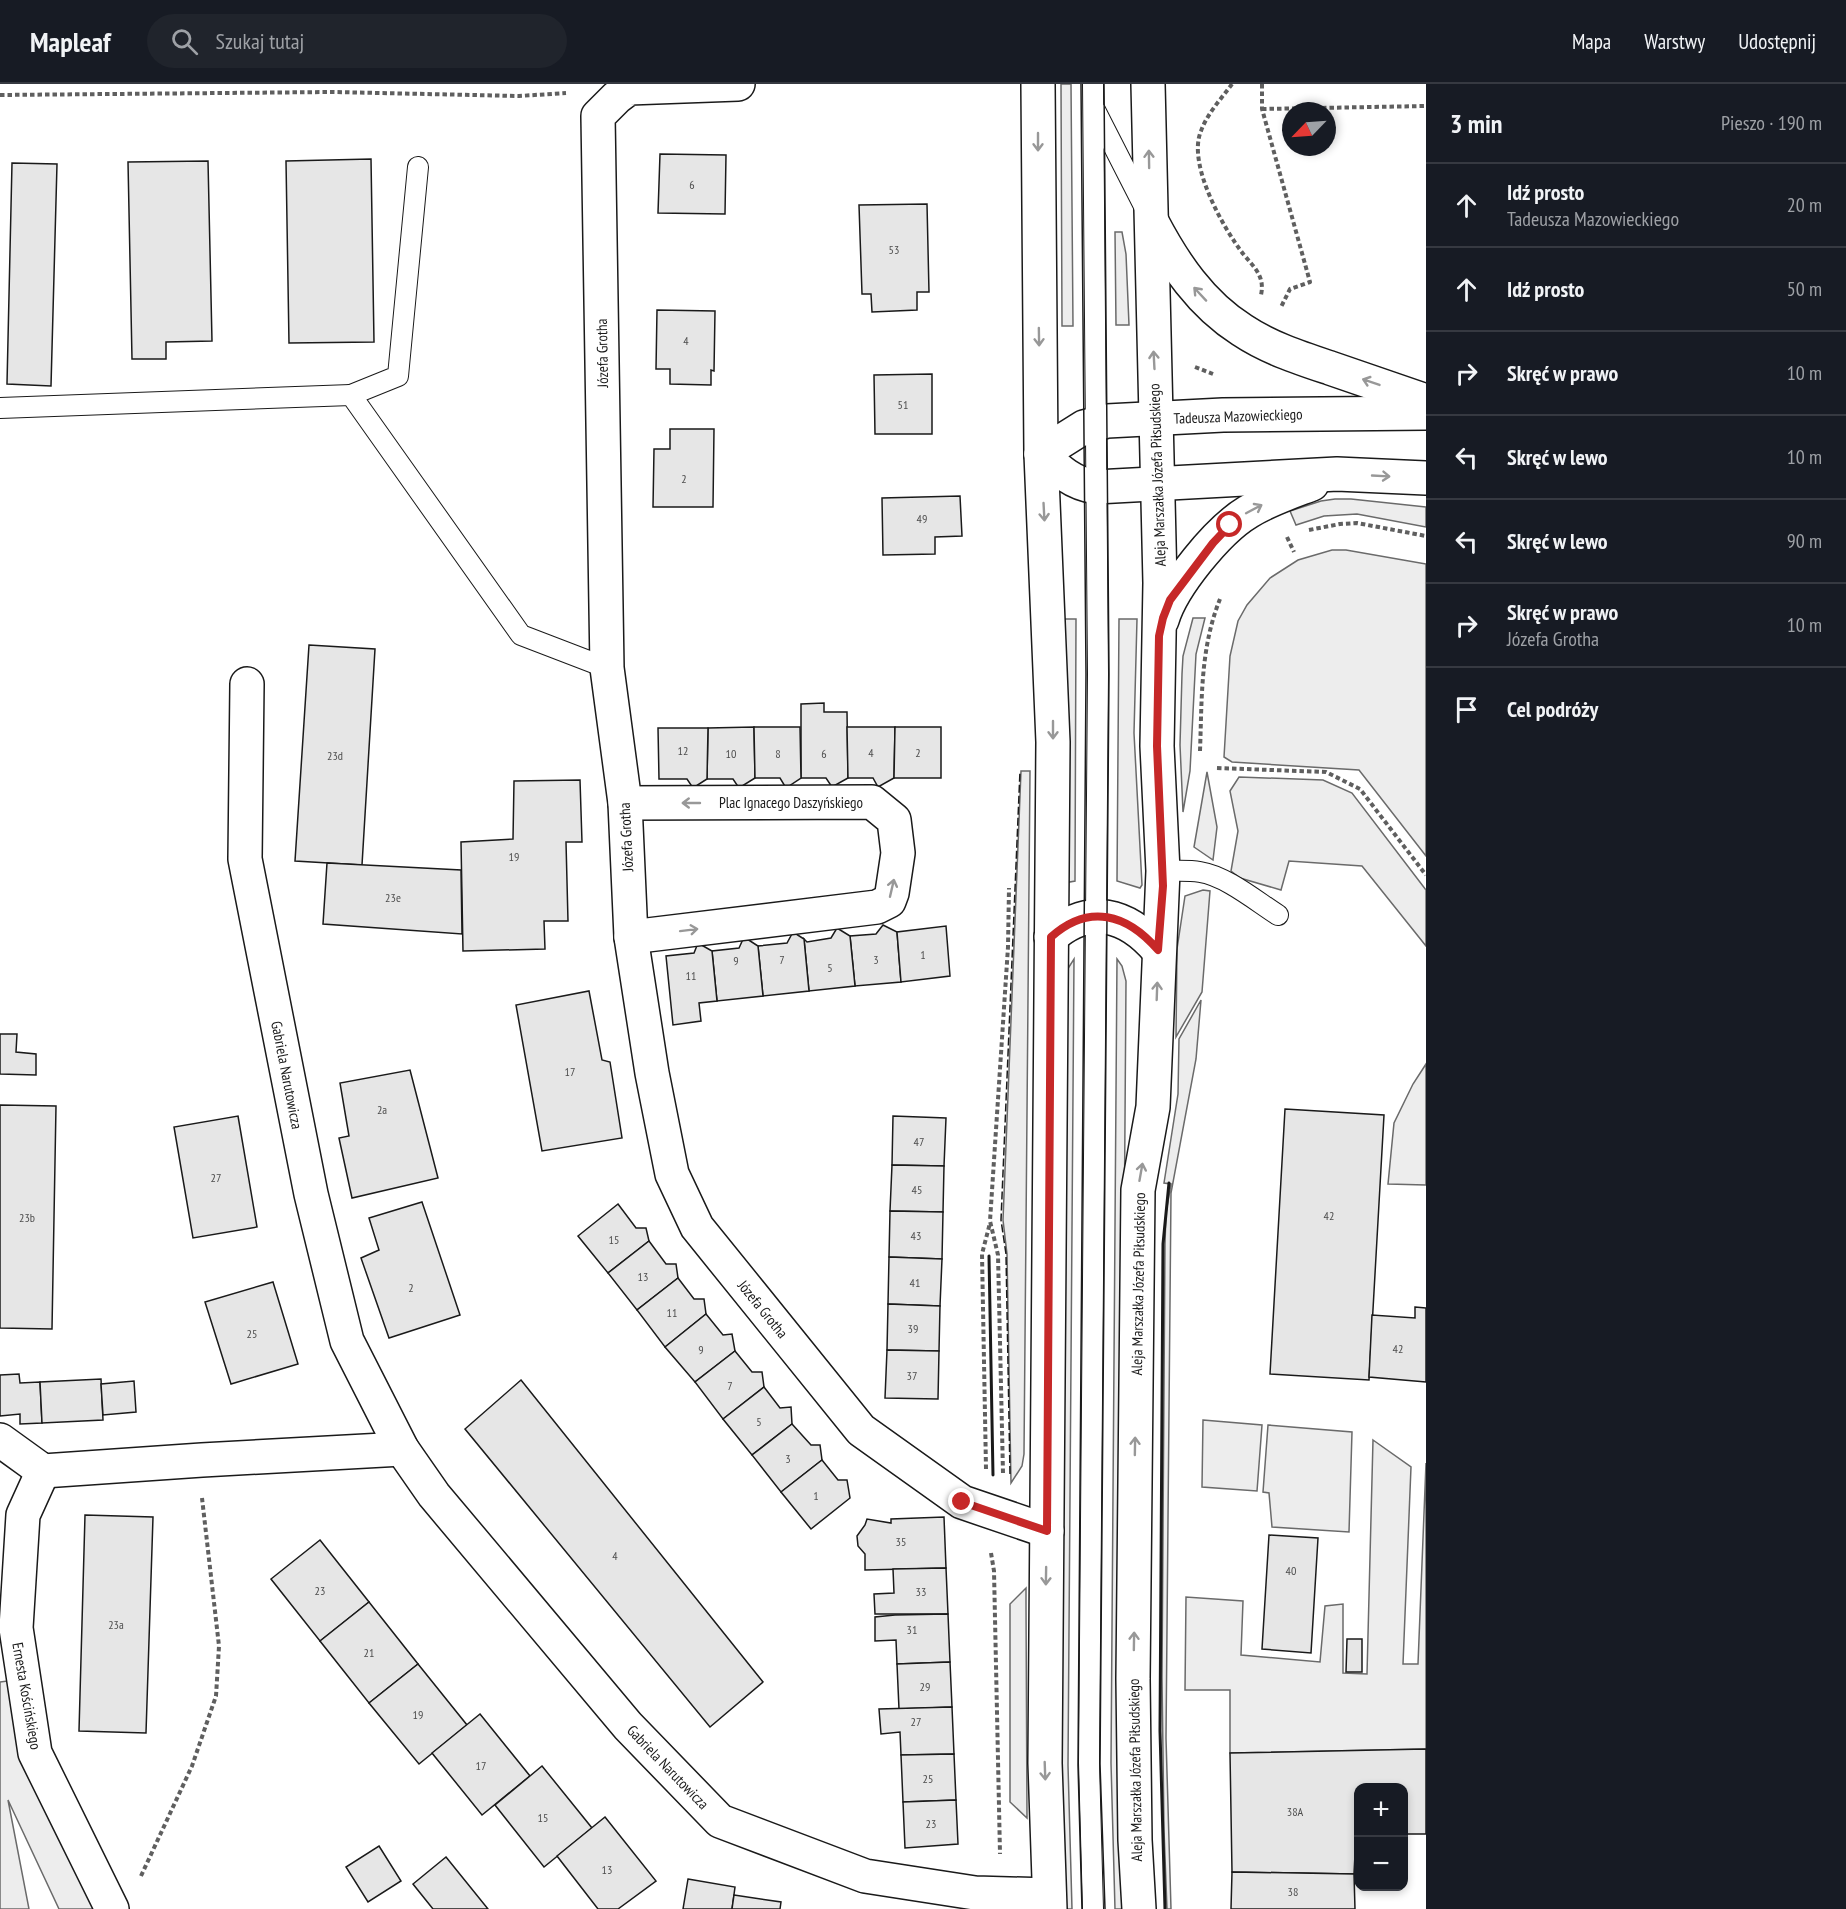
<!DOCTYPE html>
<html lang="pl">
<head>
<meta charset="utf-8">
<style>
  body { margin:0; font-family:"PT Sans Narrow",sans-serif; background:#20242c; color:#f1f3f6 }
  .controls { position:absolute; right:18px; bottom:18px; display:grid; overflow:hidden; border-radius:12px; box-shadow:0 3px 9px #0003 }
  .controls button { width:54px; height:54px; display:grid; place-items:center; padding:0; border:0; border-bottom:2px solid #363941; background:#171b24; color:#f1f3f6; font:30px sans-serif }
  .compass { position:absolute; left:1282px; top:18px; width:54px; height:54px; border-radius:50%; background:#171b24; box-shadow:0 3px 9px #0003; rotate:245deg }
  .stop { position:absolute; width:18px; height:18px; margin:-14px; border:4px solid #c62828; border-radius:50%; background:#fff }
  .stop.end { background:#c62828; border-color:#fff; box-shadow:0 2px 6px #0008 }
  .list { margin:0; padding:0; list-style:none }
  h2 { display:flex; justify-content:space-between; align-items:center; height:78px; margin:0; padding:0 24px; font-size:26px }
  h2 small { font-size:20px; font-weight:400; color:#9ea1a6 }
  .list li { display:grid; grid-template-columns:39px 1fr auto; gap:18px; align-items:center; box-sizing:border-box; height:84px; padding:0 24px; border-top:2px solid #363941 }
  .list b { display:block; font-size:22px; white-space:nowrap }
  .list p { margin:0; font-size:20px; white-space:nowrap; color:#9ea1a6 }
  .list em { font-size:20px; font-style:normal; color:#9ea1a6 }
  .icon { flex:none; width:33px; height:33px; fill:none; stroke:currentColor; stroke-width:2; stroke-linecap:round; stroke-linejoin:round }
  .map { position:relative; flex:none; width:1426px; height:1825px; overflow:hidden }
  header { display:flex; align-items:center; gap:36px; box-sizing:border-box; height:84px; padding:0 30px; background:#171b24; border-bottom:2px solid #363941 }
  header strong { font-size:28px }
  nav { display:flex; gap:33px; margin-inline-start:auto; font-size:21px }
  .search { width:420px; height:54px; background:#20242c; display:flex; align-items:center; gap:15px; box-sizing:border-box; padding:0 21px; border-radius:33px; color:#9ea1a6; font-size:22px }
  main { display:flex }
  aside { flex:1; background:#171b24 }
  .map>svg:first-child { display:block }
  .built { fill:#ededed; stroke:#6a6a6a; stroke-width:1.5 }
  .building { fill:#e6e6e6; stroke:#1a1a1a; stroke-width:1.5 }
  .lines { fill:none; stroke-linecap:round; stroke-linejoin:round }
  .lane-casing { stroke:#1a1a1a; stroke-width:22 }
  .street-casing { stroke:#1a1a1a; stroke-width:36 }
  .secondary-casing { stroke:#1a1a1a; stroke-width:36 }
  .path { stroke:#5f5f5f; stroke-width:4; stroke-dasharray:4.5 3; stroke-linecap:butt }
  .lane { stroke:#fff; stroke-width:20 }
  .street { stroke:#fff; stroke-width:33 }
  .secondary { stroke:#fff; stroke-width:33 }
  .tram { stroke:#1a1a1a; stroke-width:1.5 }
  .fence { stroke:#1a1a1a; stroke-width:1.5; stroke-dasharray:8 3; stroke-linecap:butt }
  .wall { stroke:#1a1a1a; stroke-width:3 }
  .oneway { stroke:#989898 }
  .route { stroke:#c62828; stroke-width:8 }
  .labels { text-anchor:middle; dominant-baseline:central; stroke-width:4.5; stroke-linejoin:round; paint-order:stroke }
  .number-label { font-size:12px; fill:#4d4d4d }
  .street-label { font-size:15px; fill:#1a1a1a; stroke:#fff }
</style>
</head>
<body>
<header>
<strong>Mapleaf</strong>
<div class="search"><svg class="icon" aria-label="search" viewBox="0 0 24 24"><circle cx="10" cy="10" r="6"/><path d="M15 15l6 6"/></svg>Szukaj tutaj</div>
<nav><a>Mapa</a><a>Warstwy</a><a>Udostępnij</a></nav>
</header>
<main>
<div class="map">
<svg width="1426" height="1825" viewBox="0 0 1426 1825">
  <rect width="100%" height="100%" fill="#fff"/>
  <g class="built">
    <path d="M1061,0H1071L1073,242H1062Z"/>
    <path d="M1115,148H1122L1126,170L1129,241H1116Z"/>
    <path d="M1335,415H1351L1426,423V443L1357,430L1324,432L1296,441L1290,427L1321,417Z"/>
    <path d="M1332,466H1346L1426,480V772L1359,686L1232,678L1224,673L1230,572L1238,537L1247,521L1270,494L1298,476Z"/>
    <path d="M1193,534H1205L1196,570L1190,687L1183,728L1180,661L1182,590L1183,572Z"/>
    <path d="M1062,535H1076L1075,797L1064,799Z"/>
    <path d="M1119,535H1137L1134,649L1142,801L1140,804L1117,797Z"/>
    <path d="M1021,687H1030L1024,1370L1022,1382L1011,1399L1007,1170L1003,1136Z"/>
    <path d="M1207,688L1217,743L1213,776L1194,763Z"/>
    <path d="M1239,693L1323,696L1352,709L1426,806V862L1362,782L1289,777L1281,806L1240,794L1231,787L1238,747L1230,707Z"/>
    <path d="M1203,806L1210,807L1202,908L1176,953L1177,865L1185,812Z"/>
    <path d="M1074,875L1068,1681L1072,1825H1063L1059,1681L1067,886Z"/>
    <path d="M1117,875L1122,882L1126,897L1121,1594L1126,1825H1115L1111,1679Z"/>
    <path d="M1201,916L1196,975L1171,1109L1166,1654L1171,1825H1167L1164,1746L1162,1594L1165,1160L1166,1129L1171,1100L1164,1099L1178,1010L1179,955Z"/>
    <path d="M1426,980V1101L1388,1100L1394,1039L1413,1000Z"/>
    <path d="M1203,1336L1262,1341L1257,1407L1202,1403Z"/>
    <path d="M1268,1341L1352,1348L1349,1448L1272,1443L1269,1409L1263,1408Z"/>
    <path d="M1373,1356L1411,1383L1403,1580H1418L1426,1379V1665L1230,1669V1606H1185L1186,1513L1243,1517L1241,1571L1320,1578L1325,1522L1343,1520V1589L1367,1590Z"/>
    <path d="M1026,1504V1520L1027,1734L1010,1718V1520Z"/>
    <path d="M15,1596L95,1825H59L8,1716L29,1825H0V1598Z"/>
  </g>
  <g class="building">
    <path d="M660,70L726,71L725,130L658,129Z"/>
    <path d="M371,75L374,258L289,259L286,77Z"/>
    <path d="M208,77L212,257L166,258V275H132L128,78Z"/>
    <path d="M12,79L57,80L51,302L7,300Z"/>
    <path d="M927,120L929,208H917V226L872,228L871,210H862L859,121Z"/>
    <path d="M657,226L715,227L714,287L711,286V301L670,300V285H656Z"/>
    <path d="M932,290V350H875L874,291Z"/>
    <path d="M670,345H714L713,423H653L654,365H670Z"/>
    <path d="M960,412L962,452L935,453V470L883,471L882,414Z"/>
    <path d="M309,561L375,565L362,781L295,777Z"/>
    <path d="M824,619V628H847L848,694L832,703L826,694H801V620Z"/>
    <path d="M754,643L755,694L739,704L733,695H707L708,644Z"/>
    <path d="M754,643H800L801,694L786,704L780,694H755Z"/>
    <path d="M847,643H895L894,694L878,703L873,694H848Z"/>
    <path d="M895,643H941V694H894Z"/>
    <path d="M658,644H708L707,695L693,704L687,695H659Z"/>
    <path d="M580,696L582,758H566L568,837H544L545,865L463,867L461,758L513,755L514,697Z"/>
    <path d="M327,779L461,786L462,850L323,840Z"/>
    <path d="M883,841L897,848L901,898L855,902L850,852L876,850Z"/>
    <path d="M946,842L950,892L901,898L897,848Z"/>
    <path d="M837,844L850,852L855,902L809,907L804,855L807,858L831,854Z"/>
    <path d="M793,848L804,855L809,907L763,912L758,862L787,859Z"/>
    <path d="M744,853L758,862L763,912L717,917L712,867L739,864Z"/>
    <path d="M698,859L712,867L717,917L699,919L701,937L673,941L666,872L694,869Z"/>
    <path d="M589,907L602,976L610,978L622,1054L542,1067L516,921Z"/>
    <path d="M0,950H17L16,968L36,970V991L0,990Z"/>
    <path d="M410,986L438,1094L352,1114L339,1054L349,1052L340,999Z"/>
    <path d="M0,1021L56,1022L52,1245L0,1244Z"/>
    <path d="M1285,1025L1384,1031L1369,1296L1270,1290Z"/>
    <path d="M238,1032L257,1143L193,1154L174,1043Z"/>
    <path d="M893,1032L946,1034L944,1082L892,1081Z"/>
    <path d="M892,1081L944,1082L943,1128L890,1127Z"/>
    <path d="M422,1118L460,1231L389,1254L361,1174L379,1166L369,1134Z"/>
    <path d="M618,1120L636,1144H646L649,1157L608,1189L578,1152Z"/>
    <path d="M890,1127L943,1128L942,1175L889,1173Z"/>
    <path d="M649,1157L666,1180H676L678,1194L637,1226L608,1189Z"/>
    <path d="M889,1173L942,1175L940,1222L888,1220Z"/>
    <path d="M678,1194L694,1215H704L706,1230L665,1263L637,1226Z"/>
    <path d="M273,1198L298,1280L231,1300L205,1218Z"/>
    <path d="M888,1220L940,1222L939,1267L887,1266Z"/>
    <path d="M1415,1223L1426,1224V1298L1369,1293L1372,1231L1415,1234Z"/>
    <path d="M706,1230L723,1251L732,1250L735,1267L695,1298L665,1263Z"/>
    <path d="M887,1266L939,1267L938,1315L885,1314Z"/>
    <path d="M735,1267L752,1288H762L764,1303L723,1335L695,1298Z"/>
    <path d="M19,1290L20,1299L40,1298L42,1339L20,1340V1330L0,1332V1291Z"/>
    <path d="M101,1295L103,1336L42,1339L40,1298Z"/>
    <path d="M521,1296L763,1598L710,1643L465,1345Z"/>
    <path d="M134,1297L136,1328L103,1331L101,1300Z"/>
    <path d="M764,1303L780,1324L791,1323L792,1340L752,1371L723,1335Z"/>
    <path d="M792,1340L811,1361H820L822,1376L781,1408L752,1371Z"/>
    <path d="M822,1376L838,1396H847L850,1414L811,1445L781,1408Z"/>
    <path d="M85,1431L153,1433L146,1649L79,1647Z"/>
    <path d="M944,1433L946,1484L865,1486V1470L858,1462L857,1452L865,1441L867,1435L891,1439V1435Z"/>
    <path d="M1269,1451L1318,1454L1311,1569L1262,1565Z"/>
    <path d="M320,1456L369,1518L320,1557L271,1495Z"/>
    <path d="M946,1484L948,1530H875L874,1510L894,1509L893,1485Z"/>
    <path d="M369,1518L418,1580L369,1619L320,1557Z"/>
    <path d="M948,1530L950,1578L897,1580L896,1556L875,1557V1533L895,1531Z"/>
    <path d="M1347,1555H1362V1588H1346Z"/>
    <path d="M950,1578L952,1623L899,1625L897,1580Z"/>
    <path d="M418,1580L467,1641L419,1680L369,1619Z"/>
    <path d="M952,1623L954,1670L901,1671L900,1648L881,1650L879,1625Z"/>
    <path d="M480,1630L530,1692L482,1731L432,1669Z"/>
    <path d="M1426,1665V1750H1404V1704H1358V1751H1356L1354,1790L1232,1788L1230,1669Z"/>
    <path d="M954,1670L956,1716L903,1718L901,1671Z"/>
    <path d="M542,1682L592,1744L544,1783L495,1721Z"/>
    <path d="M956,1716L958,1760L905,1764L903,1718Z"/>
    <path d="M605,1733L656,1797L618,1825H598L557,1772Z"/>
    <path d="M379,1762L401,1797L368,1818L346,1783Z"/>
    <path d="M446,1773L488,1825H433L413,1800Z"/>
    <path d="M1232,1788L1354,1790L1355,1825H1231Z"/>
    <path d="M688,1795L735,1803L732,1825H683Z"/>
    <path d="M734,1811L781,1818L780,1825H732Z"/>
  </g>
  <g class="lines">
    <defs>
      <g id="lane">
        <path d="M1093,0L1098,590L1089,1679L1093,1825"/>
        <path d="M1095,26L1146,126"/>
        <path d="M351,311L398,292L418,83"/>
        <path d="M0,324L351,311L521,551L607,584"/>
        <path d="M1163,787C1175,787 1188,786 1200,788C1226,792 1256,817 1278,831"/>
      </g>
      <g id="street">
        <path d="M738,0L629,4L617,13L598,32L607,584L625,719L631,853L652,989L672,1090L697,1143L861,1346L962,1418L1047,1447"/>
        <path d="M247,600L245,775L311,1110L347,1257L402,1365L434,1411L628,1642L720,1737L865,1792L975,1809L1049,1811"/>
        <path d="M625,719L872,718L894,736L898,769L892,809L889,817L877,823L631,853"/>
        <path d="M0,1356L43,1387L202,1376L402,1365"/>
        <path d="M43,1387L23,1431L16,1544L35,1669L112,1825"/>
      </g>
      <g id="secondary">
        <path d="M1038,0L1041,370L1053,658L1045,1679L1050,1825"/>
        <path d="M1152,138C1174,180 1201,220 1242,246C1269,264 1300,274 1330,284C1362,295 1394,306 1426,317"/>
        <path d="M1041,370C1058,386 1073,400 1096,403L1337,390L1426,394"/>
        <path d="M1041,370L1084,343L1107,337L1223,331L1426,329"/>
        <path d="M1162,536C1172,502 1218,446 1248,428C1267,416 1291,408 1312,400"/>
        <path d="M1051,853C1089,819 1127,830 1158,866"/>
        <path d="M1139,1825L1135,1756L1133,1595L1138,1106L1153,1023L1163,787L1157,662L1160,499L1148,0"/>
      </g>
    </defs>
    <use href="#lane" class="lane-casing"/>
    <use href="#street" class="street-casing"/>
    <use href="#secondary" class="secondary-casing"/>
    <g class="path">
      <path d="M1232,0C1221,15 1207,30 1201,47C1187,80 1223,144 1244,171C1255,184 1265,193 1261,211"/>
      <path d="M1262,0V25L1310,198L1290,205L1281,223"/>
      <path d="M0,11L333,8L519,12L566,9"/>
      <path d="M1262,25L1426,22"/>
      <path d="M1195,283L1213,290"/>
      <path d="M1309,446L1340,440L1357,439L1426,452"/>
      <path d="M1287,453L1294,468"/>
      <path d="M1200,667C1202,615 1200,565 1220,515"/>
      <path d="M1217,684L1326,688L1360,705L1426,791"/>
      <path d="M986,1385L982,1170L990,1139"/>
      <path d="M1003,1389L998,1171L990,1137L1008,863L1009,804"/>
      <path d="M991,1469L994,1487L1000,1770"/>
      <path d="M141,1792L192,1682L216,1612L219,1562L202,1414"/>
    </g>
    <use href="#lane" class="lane"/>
    <use href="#street" class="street"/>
    <use href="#secondary" class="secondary"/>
    <g class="tram">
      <path d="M1081,0L1086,590L1078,1681L1082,1825"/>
      <path d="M1104,0L1109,590L1100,1680L1105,1825"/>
    </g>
    <path class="fence" d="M1010,1390L1006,1170L1001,1136L1020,687"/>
    <g class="wall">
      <path d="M989,1172L993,1391"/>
      <path d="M1165,1825L1160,1647L1163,1160L1169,1099"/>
    </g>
  </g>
  <defs><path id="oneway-shaft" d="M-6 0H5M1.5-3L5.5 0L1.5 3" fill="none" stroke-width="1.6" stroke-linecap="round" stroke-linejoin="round" transform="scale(1.5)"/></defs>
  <g class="oneway">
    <use href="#oneway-shaft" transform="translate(1038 58) rotate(90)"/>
    <use href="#oneway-shaft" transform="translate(1149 75) rotate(-91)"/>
    <use href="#oneway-shaft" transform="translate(1200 210) rotate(-133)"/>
    <use href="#oneway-shaft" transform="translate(1039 253) rotate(89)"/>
    <use href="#oneway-shaft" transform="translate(1154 276) rotate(-93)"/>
    <use href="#oneway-shaft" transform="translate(1371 298) rotate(-161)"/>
    <use href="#oneway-shaft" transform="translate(1381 392) rotate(3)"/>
    <use href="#oneway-shaft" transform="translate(1254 425) rotate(-28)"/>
    <use href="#oneway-shaft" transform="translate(1044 428) rotate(87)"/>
    <use href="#oneway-shaft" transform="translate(1053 646) rotate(90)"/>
    <use href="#oneway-shaft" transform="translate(691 719) rotate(180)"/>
    <use href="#oneway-shaft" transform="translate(892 804) rotate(-77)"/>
    <use href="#oneway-shaft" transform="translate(689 846) rotate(-7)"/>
    <use href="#oneway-shaft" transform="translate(1157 907) rotate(-88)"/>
    <use href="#oneway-shaft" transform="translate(1141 1088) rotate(-80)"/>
    <use href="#oneway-shaft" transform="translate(1135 1362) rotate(-89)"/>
    <use href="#oneway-shaft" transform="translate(1046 1492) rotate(91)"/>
    <use href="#oneway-shaft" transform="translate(1134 1557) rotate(-89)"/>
    <use href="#oneway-shaft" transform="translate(1045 1687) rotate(88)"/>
  </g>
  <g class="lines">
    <path class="route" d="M962,1418L1047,1447L1051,853C1089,819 1127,830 1158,866L1163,802L1157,662L1159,552L1163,534L1170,516L1213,459L1230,441"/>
  </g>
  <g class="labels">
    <g class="number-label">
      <text x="692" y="100">6</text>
      <text x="894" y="165">53</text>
      <text x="686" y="256">4</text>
      <text x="903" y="320">51</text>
      <text x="684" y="394">2</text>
      <text x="922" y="434">49</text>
      <text x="683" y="666">12</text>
      <text x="871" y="668">4</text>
      <text x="918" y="668">2</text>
      <text x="731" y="669">10</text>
      <text x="778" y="669">8</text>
      <text x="824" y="669">6</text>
      <text x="335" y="671">23d</text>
      <text x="514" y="772">19</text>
      <text x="393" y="813">23e</text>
      <text x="923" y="870">1</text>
      <text x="782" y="875">7</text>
      <text x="876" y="875">3</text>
      <text x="736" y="876">9</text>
      <text x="830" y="883">5</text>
      <text x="691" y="891">11</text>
      <text x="570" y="987">17</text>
      <text x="382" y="1025">2a</text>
      <text x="919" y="1057">47</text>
      <text x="216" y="1093">27</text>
      <text x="917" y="1105">45</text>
      <text x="1329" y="1131">42</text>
      <text x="27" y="1133">23b</text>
      <text x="916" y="1151">43</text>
      <text x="614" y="1155">15</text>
      <text x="643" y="1192">13</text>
      <text x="915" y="1198">41</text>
      <text x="411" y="1203">2</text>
      <text x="672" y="1228">11</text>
      <text x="913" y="1244">39</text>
      <text x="252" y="1249">25</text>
      <text x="1398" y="1264">42</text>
      <text x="701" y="1265">9</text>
      <text x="912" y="1291">37</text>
      <text x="730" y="1301">7</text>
      <text x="759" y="1337">5</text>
      <text x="788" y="1374">3</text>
      <text x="816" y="1411">1</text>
      <text x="901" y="1457">35</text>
      <text x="615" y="1471">4</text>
      <text x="1291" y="1486">40</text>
      <text x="320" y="1506">23</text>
      <text x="921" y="1507">33</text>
      <text x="116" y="1540">23a</text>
      <text x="912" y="1545">31</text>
      <text x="369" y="1568">21</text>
      <text x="925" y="1602">29</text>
      <text x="418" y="1630">19</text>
      <text x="916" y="1637">27</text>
      <text x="481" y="1681">17</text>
      <text x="928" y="1694">25</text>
      <text x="1295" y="1727">38A</text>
      <text x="543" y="1733">15</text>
      <text x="931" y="1739">23</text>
      <text x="607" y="1785">13</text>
      <text x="1293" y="1807">38</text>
    </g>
    <g class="street-label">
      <text transform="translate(602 269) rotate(-91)">Józefa Grotha</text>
      <text transform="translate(1238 332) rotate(-2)">Tadeusza Mazowieckiego</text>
      <text transform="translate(1157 391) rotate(-92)">Aleja Marszałka Józefa Piłsudskiego</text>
      <text x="791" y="718">Plac Ignacego Daszyńskiego</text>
      <text transform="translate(626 753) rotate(-93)">Józefa Grotha</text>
      <text transform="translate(287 991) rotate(79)">Gabriela Narutowicza</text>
      <text transform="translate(1138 1200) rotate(-89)">Aleja Marszałka Józefa Piłsudskiego</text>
      <text transform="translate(763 1225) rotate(51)">Józefa Grotha</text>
      <text transform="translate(27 1612) rotate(80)">Ernesta Kościńskiego</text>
      <text transform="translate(668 1683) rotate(46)">Gabriela Narutowicza</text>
      <text transform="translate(1135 1686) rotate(-91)">Aleja Marszałka Józefa Piłsudskiego</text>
    </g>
  </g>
</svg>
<div class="controls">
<button>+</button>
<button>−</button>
</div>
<svg class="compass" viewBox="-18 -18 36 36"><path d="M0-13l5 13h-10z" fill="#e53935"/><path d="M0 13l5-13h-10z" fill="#9ea1a6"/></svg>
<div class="stop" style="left:1230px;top:441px"></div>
<div class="stop end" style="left:962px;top:1418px"></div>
</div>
<aside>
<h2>3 min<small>Pieszo · 190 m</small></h2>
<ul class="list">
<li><svg class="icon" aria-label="ahead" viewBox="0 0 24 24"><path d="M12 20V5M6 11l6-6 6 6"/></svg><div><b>Idź prosto</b><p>Tadeusza Mazowieckiego</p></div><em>20 m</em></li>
<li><svg class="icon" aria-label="ahead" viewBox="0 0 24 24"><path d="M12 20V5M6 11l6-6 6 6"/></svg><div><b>Idź prosto</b></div><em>50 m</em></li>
<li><svg class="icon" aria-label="right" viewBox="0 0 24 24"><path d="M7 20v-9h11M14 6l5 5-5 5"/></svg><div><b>Skręć w prawo</b></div><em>10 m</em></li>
<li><svg class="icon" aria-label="left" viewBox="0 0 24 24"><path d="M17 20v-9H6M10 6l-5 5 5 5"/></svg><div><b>Skręć w lewo</b></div><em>10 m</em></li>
<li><svg class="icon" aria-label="left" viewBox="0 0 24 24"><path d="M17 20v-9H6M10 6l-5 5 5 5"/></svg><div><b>Skręć w lewo</b></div><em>90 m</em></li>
<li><svg class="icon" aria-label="right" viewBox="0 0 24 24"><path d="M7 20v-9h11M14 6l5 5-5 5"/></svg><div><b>Skręć w prawo</b><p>Józefa Grotha</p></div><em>10 m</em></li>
<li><svg class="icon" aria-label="arrive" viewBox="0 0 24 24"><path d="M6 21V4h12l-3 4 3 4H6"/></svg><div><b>Cel podróży</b></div></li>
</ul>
</aside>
</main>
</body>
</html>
